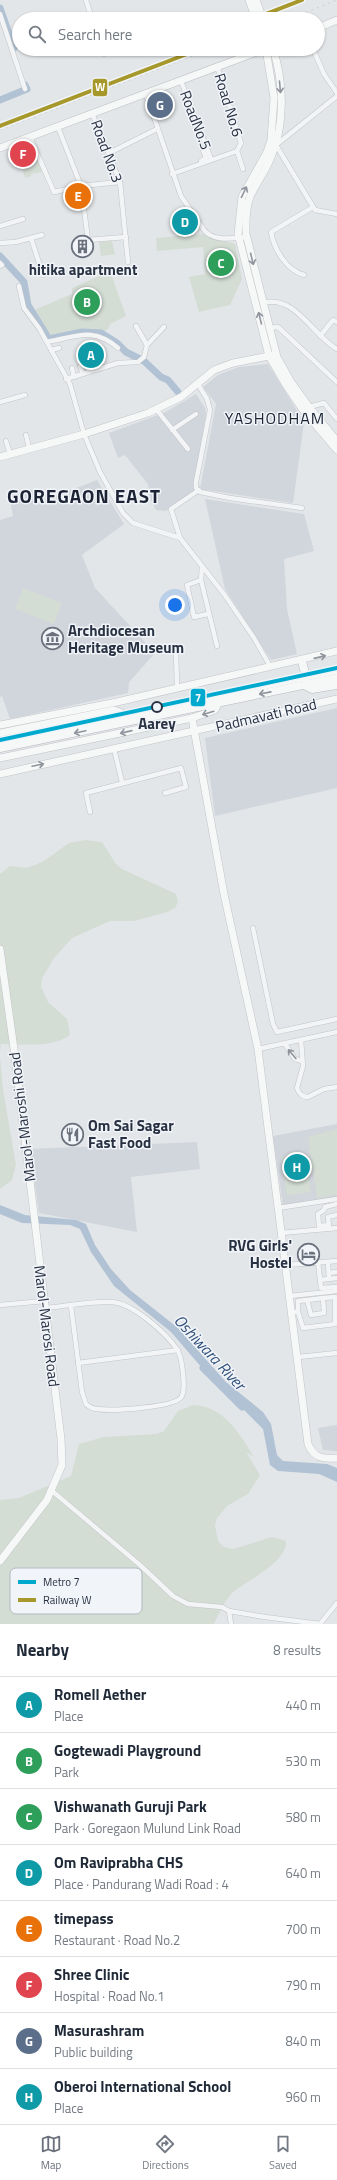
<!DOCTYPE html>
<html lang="en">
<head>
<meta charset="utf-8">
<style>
  body { margin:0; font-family:"Titillium Web",sans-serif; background:#f2f2f3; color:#1f2937 }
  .you { position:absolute; left:175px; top:605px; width:14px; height:14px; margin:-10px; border:3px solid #fff; border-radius:50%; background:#1a73e8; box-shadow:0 0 0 6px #1a73e833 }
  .badge { display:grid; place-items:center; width:26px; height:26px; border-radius:50%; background:#6a717d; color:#fff; font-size:13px; font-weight:700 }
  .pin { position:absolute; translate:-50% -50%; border:2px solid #fff; box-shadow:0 1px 4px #0006 }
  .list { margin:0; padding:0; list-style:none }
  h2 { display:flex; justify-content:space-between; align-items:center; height:52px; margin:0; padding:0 16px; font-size:17px }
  h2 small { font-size:13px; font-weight:400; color:#747a83 }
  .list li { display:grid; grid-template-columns:26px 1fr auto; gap:12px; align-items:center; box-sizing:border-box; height:56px; padding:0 16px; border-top:1px solid #e0e1e3 }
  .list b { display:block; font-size:15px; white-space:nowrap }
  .list p { margin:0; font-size:13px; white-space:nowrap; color:#747a83 }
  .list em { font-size:13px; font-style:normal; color:#747a83 }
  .icon { flex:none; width:22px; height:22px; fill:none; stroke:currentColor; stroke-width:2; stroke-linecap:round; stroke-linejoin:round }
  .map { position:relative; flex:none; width:337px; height:1624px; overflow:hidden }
  .search { position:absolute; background:#fff; box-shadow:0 1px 3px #0004; left:12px; right:12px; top:12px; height:44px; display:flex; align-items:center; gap:10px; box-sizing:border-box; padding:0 14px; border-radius:22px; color:#747a83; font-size:15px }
  .sheet { height:500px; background:#fff }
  nav { display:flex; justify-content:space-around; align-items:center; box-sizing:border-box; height:56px; border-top:1px solid #e0e1e3; background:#fff; font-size:11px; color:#747a83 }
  nav a { display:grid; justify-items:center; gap:2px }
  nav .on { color:#6a717d }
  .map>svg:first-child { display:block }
  .built { fill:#d1d5dc }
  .green { fill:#d3ddd4 }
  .water { fill:#b1c2d5 }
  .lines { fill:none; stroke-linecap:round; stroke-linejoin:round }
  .river { stroke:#b1c2d5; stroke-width:7 }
  .street-casing { stroke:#c1c4c7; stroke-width:5.5 }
  .secondary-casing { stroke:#c1c4c7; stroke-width:8 }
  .highway-casing { stroke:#b5b9be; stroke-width:9 }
  .street { stroke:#f3f4f5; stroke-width:4.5 }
  .secondary { stroke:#f6f7f7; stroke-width:7 }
  .highway { stroke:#f6f7f7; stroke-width:8 }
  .rail { stroke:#cccdd0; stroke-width:1; stroke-dasharray:2 4; stroke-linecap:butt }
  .rail-1-casing { stroke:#f1f4f8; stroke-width:7 }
  .rail-1 { stroke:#a7982c; stroke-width:4 }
  .metro-1-casing { stroke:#f1f4f8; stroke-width:7 }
  .metro-1 { stroke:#00a9ce; stroke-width:4 }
  .oneway { stroke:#90949d }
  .oneway2 { stroke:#8e939c }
  .stop-dot { fill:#f1f4f8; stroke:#293243; stroke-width:2 }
  .labels { text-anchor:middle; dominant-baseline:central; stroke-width:3; stroke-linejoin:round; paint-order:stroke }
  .street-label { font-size:15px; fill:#293243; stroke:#f1f4f8 }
  .poi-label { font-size:15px; font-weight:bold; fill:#293243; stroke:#f1f4f8; text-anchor:start }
  .stop-label { font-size:15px; font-weight:bold; fill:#293243; stroke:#f1f4f8 }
  .neighbourhood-label { font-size:16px; letter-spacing:1px; fill:#1b2334; stroke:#f1f4f8 }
  .water-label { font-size:16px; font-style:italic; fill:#30507a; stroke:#f1f4f8 }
  .district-label { font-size:19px; font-weight:bold; letter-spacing:1px; fill:#1b2334; stroke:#f1f4f8 }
  .key { fill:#f1f4f8; stroke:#b5bac2; stroke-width:1 }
  .key-label { font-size:11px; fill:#293243 }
  .line-badge { stroke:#f1f4f8; stroke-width:1.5 }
  .badge-label { font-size:11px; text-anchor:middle; font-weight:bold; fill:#fff }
</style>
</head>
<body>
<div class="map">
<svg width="337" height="1624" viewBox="0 0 337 1624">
  <rect width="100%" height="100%" fill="#e3e6e9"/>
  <g class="built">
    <path d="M268,364L304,422L293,503L200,489L216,404L203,387L218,375L239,367Z"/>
    <path d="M196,394L205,408L206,415L194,491L169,507L167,511L156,510L151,500L148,484L125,455L118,458L109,433L166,412Z"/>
    <path d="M97,480L124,524L82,555L95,588L155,653L129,682L128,693L10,719L2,696L0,697V520L13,516L9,495L32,490L35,504Z"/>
    <path d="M205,499L304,514L314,551L284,559L287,609L297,654L271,660L225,589Z"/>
    <path d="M337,708V788L215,816L205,738Z"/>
    <path d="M337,1124V1197L283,1206L273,1136Z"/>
    <path d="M197,1142L200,1169L131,1177L137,1232L39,1213L30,1149Z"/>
    <path d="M337,1425V1451L323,1450L318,1428Z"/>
  </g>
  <g class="green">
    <path d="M37,159L42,172L31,174V176L25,178L21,166Z"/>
    <path d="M203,234L235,244L242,279L230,305L199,312L189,277L205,274L203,247L157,251L156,238Z"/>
    <path d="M112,241L115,254L101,256L99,242Z"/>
    <path d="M110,271L126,316L110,324L109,328L104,332L84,330L49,338L34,310L72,294V288Z"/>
    <path d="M23,588L62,603L54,624L15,609Z"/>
    <path d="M86,840L102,842L116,864L122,869L176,894L178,902L175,908L167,912L134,921H110L72,938L54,958L42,978L41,987L48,1002L67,1019L70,1035C53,1048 22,1044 1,1044L0,1051V874L10,866L27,868L35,865L44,861L69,843Z"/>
    <path d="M0,1056L3,1090L16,1165L12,1180L0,1189Z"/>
    <path d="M337,1129V1195L317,1198L308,1137Z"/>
    <path d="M304,1154L311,1192L287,1196L281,1157Z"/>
    <path d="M193,1405C224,1406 240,1434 254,1457L246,1452L260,1475L248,1494L227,1506L217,1518L215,1525L218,1541L224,1547L233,1549L272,1537L286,1541C287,1563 249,1579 233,1592C226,1599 218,1615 214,1624H0V1500L19,1498L71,1476L79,1444L104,1437L156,1434L164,1431L178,1411Z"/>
  </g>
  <path class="water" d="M0,1205L25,1215L76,1220L86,1224L95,1245L111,1269L130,1290L178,1328L226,1382L263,1412L271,1424L277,1455L283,1461L327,1464L337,1468V1482L319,1474L278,1471L270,1465L263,1429L202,1368L171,1332L114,1286L91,1252L80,1229L70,1225L22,1223L0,1214Z"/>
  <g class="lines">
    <g class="river">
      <path d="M0,8L14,48"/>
      <path d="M0,100L27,89L25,85"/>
      <path d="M0,256L24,282L28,305L49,339L82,332L101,333L117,343L126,352L144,361L161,377L168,380L178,392"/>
      <path d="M203,1368L242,1407"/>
    </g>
    <defs>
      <g id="street">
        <path d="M86,0L92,19"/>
        <path d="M0,14L25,89"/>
        <path d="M102,49L104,54"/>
        <path d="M313,49L324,74L337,93"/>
        <path d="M181,81L211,159"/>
        <path d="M146,94L181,196L204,230C213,242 234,238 247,237"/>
        <path d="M337,96L276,145L315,210L337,214"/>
        <path d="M92,113L120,182L128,262"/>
        <path d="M58,127L81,186L88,240L126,237"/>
        <path d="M30,137L54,192L81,186L120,182"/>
        <path d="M237,151L243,169"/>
        <path d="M109,153L157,129"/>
        <path d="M201,161L206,158L203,150"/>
        <path d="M172,174L237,151L241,143L217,66"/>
        <path d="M0,226L23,219"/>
        <path d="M31,238L43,275"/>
        <path d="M0,243L16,242L42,235"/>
        <path d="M0,263L2,265L0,266"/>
        <path d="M304,275C286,270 274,249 271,232L313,207"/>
        <path d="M19,286L24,308L39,328L70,384L84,434L100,472L123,513L133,523L180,538L224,594L254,638L270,666"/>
        <path d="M263,303C295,294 313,336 337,349"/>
        <path d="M136,326L147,345"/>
        <path d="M269,328L278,327L337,382"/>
        <path d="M320,336L333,320L337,322"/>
        <path d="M47,342C76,337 93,326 118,348"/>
        <path d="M51,350L59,348"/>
        <path d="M87,364L89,372"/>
        <path d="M80,366L83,374"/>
        <path d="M72,368L74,377"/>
        <path d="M66,379L118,363L138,362L144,357L147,345L164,327"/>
        <path d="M198,384L207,399L210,410L196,482V488L200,492L230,498L302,508"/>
        <path d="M0,402L25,395"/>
        <path d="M309,407L324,403L337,419"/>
        <path d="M156,409L188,449"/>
        <path d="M172,430L196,414"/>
        <path d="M26,435L29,448"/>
        <path d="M6,441L10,454"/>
        <path d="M180,538L171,509L199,490"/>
        <path d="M202,567L201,580L217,646"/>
        <path d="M201,580L187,585L194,617L208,614"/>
        <path d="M176,651L177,687"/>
        <path d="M114,749L122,782"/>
        <path d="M90,812L86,793L181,768L186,787L165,793"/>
        <path d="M253,928L273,1024L277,1032L337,1019"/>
        <path d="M301,1040L303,1066L297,1088C299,1094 302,1097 308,1097L324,1089L337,1087"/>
        <path d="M285,1044L295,1059L302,1061"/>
        <path d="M258,1049L337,1032"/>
        <path d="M278,1208L337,1199"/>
        <path d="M329,1225L319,1226L318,1214L324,1210L325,1207L337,1204"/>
        <path d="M329,1227L328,1217L337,1215"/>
        <path d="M281,1233L337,1228"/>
        <path d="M318,1262L321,1288L337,1287"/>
        <path d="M304,1263L301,1250L311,1247L314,1263"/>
        <path d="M328,1264L329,1279"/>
        <path d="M286,1265L337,1261"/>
        <path d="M329,1273L337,1272"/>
        <path d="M320,1280L337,1278"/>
        <path d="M290,1296L337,1291"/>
        <path d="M307,1300L323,1298"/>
        <path d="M0,1305L44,1301"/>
        <path d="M45,1308C67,1306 90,1301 112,1302C132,1303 165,1332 177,1349C182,1356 186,1388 182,1396C177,1408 110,1411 97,1409C92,1409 90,1407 86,1404L82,1392L71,1306"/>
        <path d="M292,1312H298V1301L307,1300L311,1315L324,1313L323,1298L335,1297V1324L303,1328L298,1312"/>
        <path d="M298,1357L337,1353"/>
        <path d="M78,1363L178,1350"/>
        <path d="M51,1490L140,1565L173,1596L188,1604L222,1607L229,1611L265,1617L320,1624"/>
        <path d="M229,1611L231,1624"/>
        <path d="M320,1624L337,1603"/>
      </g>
      <g id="secondary">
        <path d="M249,0L256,19"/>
        <path d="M256,0L263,19"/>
        <path d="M318,28L337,20"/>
        <path d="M266,49L274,98L271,140L267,152L242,197L238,234L269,356L286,385L303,410L337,450"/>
        <path d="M273,49C284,82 285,125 271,157C266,171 256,183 250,197C245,209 246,222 246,234L277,357L291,382L309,407L337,441"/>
        <path d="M0,148L265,49"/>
        <path d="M0,457L84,434L148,413L181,397L214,370L233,363L274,355"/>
        <path d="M192,718L224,894L258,1049L308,1444C314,1458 322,1459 337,1458"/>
        <path d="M0,725L117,702L337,651"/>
        <path d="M0,733L114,710L127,715"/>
        <path d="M0,758L192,718L215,710L219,702"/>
        <path d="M0,774L337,699"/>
        <path d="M0,949L15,1056L61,1439L62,1465L47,1500L0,1561"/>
      </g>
      <g id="highway">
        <path d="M302,661L306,677"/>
        <path d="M304,685L312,689L337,685"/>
        <path d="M0,741L337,670"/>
        <path d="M0,748L337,678"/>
      </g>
    </defs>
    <use href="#street" class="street-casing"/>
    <use href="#secondary" class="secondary-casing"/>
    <use href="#highway" class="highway-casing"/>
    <use href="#street" class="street"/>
    <use href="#secondary" class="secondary"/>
    <use href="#highway" class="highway"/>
    <g class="rail">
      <path d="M289,19L337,0"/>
      <path d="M0,130L211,49"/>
    </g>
    <defs>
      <g id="rail-1">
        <path d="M253,19L302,0"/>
        <path d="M0,126L200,49"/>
      </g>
    </defs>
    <use href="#rail-1" class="rail-1-casing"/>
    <use href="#rail-1" class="rail-1"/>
    <defs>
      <path id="metro-1" d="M0,740L337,668"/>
    </defs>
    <use href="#metro-1" class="metro-1-casing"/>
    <use href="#metro-1" class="metro-1"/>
  </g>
  <defs><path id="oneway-shaft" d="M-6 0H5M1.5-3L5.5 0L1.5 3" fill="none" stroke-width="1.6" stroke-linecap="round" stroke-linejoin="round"/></defs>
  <g class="oneway">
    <use href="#oneway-shaft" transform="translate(280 87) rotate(85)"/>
    <use href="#oneway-shaft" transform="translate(244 192) rotate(-64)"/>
    <use href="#oneway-shaft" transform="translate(252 259) rotate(76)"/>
    <use href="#oneway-shaft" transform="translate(260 318) rotate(-104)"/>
    <use href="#oneway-shaft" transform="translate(320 657) rotate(-13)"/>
    <use href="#oneway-shaft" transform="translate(265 693) rotate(169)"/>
    <use href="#oneway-shaft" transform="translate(208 713) rotate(163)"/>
    <use href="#oneway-shaft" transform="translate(80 732) rotate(168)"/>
    <use href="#oneway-shaft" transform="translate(126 732) rotate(167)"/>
    <use href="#oneway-shaft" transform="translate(38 765) rotate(-12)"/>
  </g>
  <use class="oneway2" href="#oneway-shaft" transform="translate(292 1054) rotate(-130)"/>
  <defs>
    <symbol id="building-ring" viewBox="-11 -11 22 22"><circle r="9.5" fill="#f1f4f8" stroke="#6a717d" stroke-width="1.5"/><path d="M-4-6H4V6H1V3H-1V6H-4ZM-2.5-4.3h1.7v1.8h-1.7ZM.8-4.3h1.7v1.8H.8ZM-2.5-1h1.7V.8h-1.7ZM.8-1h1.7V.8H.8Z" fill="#6a717d"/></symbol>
    <symbol id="museum-ring" viewBox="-11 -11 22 22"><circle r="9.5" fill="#f1f4f8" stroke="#6a717d" stroke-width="1.5"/><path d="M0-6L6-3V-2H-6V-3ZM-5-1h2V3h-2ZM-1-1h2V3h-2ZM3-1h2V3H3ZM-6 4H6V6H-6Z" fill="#6a717d"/></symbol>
    <symbol id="restaurant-ring" viewBox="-11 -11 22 22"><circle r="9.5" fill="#f1f4f8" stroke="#6a717d" stroke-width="1.5"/><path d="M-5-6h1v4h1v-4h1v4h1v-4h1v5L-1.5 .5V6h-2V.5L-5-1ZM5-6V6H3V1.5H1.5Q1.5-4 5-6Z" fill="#6a717d"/></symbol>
    <symbol id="hotel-ring" viewBox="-11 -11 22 22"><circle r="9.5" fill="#f1f4f8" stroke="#6a717d" stroke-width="1.5"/><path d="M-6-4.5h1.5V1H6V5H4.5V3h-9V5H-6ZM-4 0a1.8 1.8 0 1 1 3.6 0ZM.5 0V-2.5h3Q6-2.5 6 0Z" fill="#6a717d"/></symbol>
  </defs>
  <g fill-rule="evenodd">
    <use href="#building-ring" x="70" y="234" width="25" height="25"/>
    <use href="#museum-ring" x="40" y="626" width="25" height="25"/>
    <use href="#restaurant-ring" x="60" y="1122" width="25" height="25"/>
    <use href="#hotel-ring" x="296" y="1242" width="25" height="25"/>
  </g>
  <circle class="stop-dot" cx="157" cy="707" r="5"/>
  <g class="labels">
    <g class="street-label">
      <text transform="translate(229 105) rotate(73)">Road No.6</text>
      <text transform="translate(196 120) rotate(69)">RoadNo.5</text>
      <text transform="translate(107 151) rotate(70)">Road No.3</text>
      <text transform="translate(266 715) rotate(-13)">Padmavati Road</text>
      <text transform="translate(22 1117) rotate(-97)">Marol-Maroshi Road</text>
      <text transform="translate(47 1326) rotate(83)">Marol-Marosi Road</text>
    </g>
    <g class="poi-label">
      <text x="83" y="269" text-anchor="middle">hitika apartment</text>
      <text x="68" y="630">Archdiocesan<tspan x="68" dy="17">Heritage Museum</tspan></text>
      <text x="88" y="1125">Om Sai Sagar<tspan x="88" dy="17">Fast Food</tspan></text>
      <text x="292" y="1245" text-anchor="end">RVG Girls'<tspan x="292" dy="17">Hostel</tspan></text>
    </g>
    <g class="stop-label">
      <text x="157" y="723">Aarey</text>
    </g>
    <g class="neighbourhood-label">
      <text x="275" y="418">YASHODHAM</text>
    </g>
    <g class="water-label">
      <text transform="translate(210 1352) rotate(47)">Oshiwara River</text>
    </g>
    <g class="district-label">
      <text x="84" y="495">GOREGAON EAST</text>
    </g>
  </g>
  <rect x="10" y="1568" width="132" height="46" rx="6" class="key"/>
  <rect x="18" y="1580" width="18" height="4" fill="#00a9ce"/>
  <rect x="18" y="1598" width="18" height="4" fill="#a7982c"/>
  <g class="key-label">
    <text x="43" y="1586">Metro 7</text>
    <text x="43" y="1604">Railway W</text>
  </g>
  <g class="line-badge">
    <rect x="92" y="78" width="16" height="19" rx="4" fill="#a7982c"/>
    <rect x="190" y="688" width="16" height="19" rx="4" fill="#00a9ce"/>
  </g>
  <g class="badge-label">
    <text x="100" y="91">W</text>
    <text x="198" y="702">7</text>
  </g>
</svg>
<div class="you"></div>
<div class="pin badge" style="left:91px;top:355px;background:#0f9aa8">A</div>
<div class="pin badge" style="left:87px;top:302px;background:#2e9e5b">B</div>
<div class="pin badge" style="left:221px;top:263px;background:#2e9e5b">C</div>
<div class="pin badge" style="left:185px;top:222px;background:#0f9aa8">D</div>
<div class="pin badge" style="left:78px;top:196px;background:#e8710a">E</div>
<div class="pin badge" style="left:23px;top:154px;background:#e0444e">F</div>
<div class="pin badge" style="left:160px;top:105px;background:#5c6f8a">G</div>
<div class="pin badge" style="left:297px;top:1167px;background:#0f9aa8">H</div>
<div class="search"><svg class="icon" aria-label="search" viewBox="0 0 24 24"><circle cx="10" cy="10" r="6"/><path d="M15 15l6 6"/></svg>Search here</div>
</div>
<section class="sheet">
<h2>Nearby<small>8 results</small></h2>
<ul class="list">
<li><span class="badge" style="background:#0f9aa8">A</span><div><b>Romell Aether</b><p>Place</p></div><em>440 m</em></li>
<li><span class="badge" style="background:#2e9e5b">B</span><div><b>Gogtewadi Playground</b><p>Park</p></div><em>530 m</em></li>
<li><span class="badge" style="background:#2e9e5b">C</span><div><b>Vishwanath Guruji Park</b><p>Park · Goregaon Mulund Link Road</p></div><em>580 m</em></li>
<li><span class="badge" style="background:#0f9aa8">D</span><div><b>Om Raviprabha CHS</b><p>Place · Pandurang Wadi Road : 4</p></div><em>640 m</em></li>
<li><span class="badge" style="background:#e8710a">E</span><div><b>timepass</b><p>Restaurant · Road No.2</p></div><em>700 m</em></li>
<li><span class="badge" style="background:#e0444e">F</span><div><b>Shree Clinic</b><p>Hospital · Road No.1</p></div><em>790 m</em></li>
<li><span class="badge" style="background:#5c6f8a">G</span><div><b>Masurashram</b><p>Public building</p></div><em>840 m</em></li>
<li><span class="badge" style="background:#0f9aa8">H</span><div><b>Oberoi International School</b><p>Place</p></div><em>960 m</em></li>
</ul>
</section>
<nav>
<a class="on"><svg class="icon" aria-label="map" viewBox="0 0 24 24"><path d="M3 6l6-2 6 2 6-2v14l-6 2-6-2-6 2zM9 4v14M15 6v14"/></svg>Map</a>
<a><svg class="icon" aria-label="directions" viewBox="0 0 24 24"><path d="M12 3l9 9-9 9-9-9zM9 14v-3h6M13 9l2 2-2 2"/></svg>Directions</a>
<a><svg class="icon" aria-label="saved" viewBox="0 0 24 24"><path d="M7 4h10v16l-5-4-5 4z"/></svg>Saved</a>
</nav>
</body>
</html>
